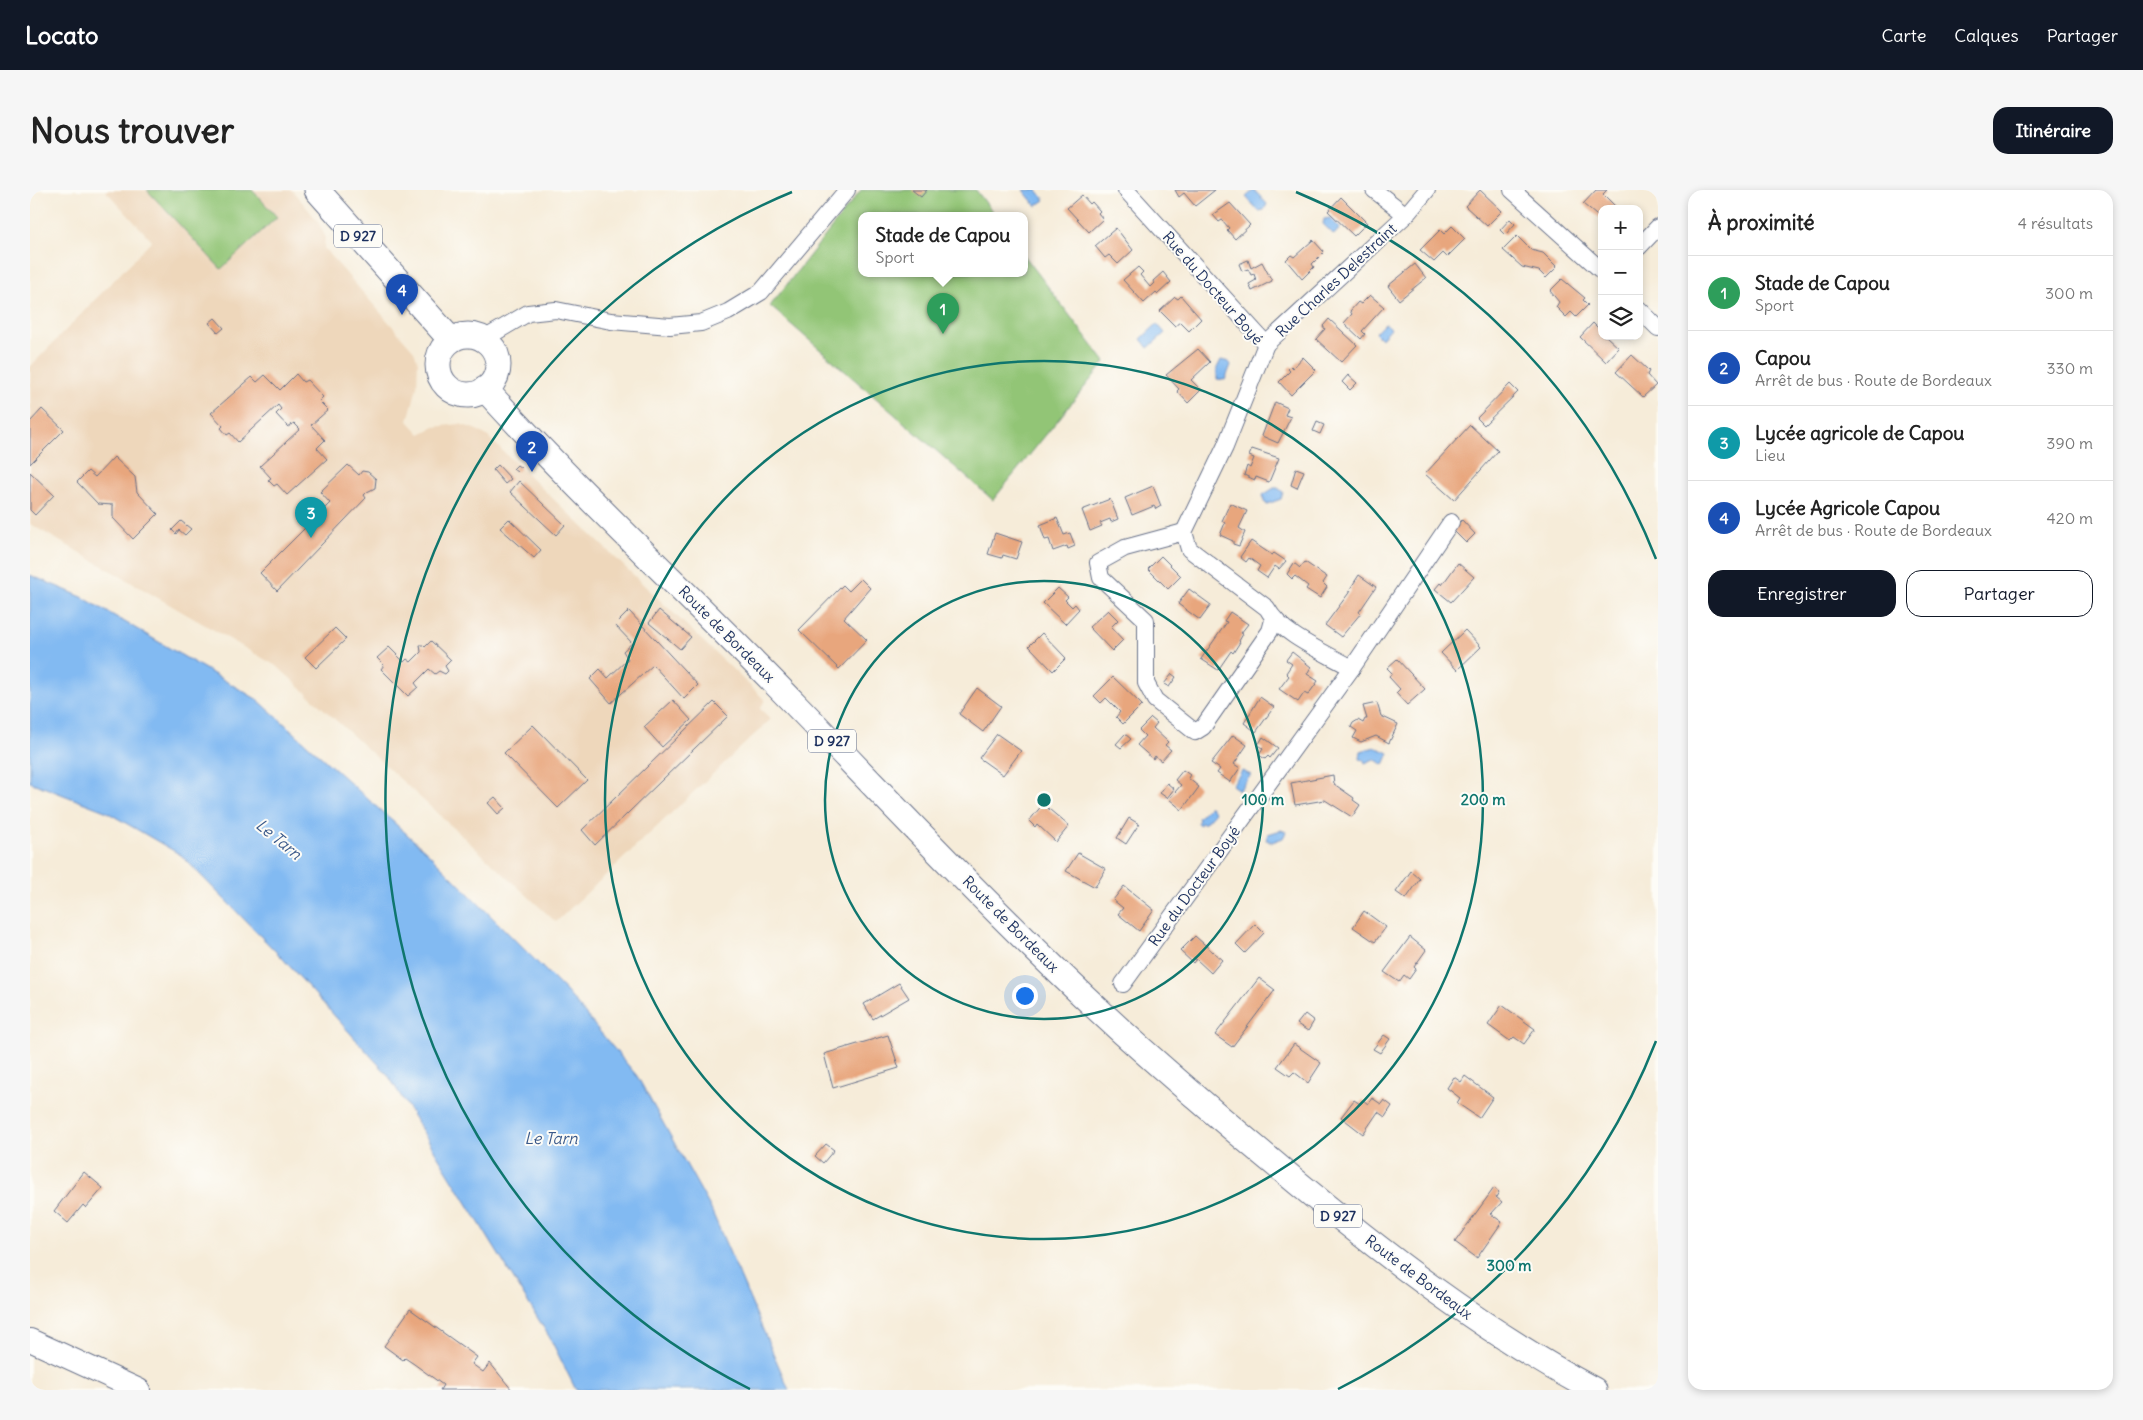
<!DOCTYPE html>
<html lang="fr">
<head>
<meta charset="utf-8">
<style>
  body { margin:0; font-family:Delius,sans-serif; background:#f6f6f6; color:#222 }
  .controls { position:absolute; right:15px; top:15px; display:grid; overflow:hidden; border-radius:10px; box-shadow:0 2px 8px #0003 }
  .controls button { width:45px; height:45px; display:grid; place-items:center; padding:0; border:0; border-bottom:1px solid #e0e0e0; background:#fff; color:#222; font:25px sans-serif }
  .you { position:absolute; left:994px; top:805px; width:18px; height:18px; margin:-12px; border:4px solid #fff; border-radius:50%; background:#1a73e8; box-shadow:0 0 0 8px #1a73e833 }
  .badge { display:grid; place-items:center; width:32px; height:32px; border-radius:50%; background:#111827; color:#fff; font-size:16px; font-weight:700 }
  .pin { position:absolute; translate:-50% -41px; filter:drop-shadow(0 1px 2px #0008) }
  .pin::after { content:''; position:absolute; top:26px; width:18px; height:15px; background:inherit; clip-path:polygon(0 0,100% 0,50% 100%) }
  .popup { position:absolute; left:828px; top:22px; width:170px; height:65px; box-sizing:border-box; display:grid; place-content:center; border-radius:10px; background:#fff; filter:drop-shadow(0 1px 4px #0005); font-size:16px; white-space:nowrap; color:#767676 }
  .popup b { font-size:19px; color:#222 }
  .popup::after { content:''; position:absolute; left:50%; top:100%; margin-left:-10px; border:10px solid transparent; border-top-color:#fff }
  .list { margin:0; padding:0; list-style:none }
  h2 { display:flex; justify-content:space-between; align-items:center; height:65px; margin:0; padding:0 20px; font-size:21px }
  h2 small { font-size:16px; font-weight:400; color:#767676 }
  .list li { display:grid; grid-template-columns:32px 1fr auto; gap:15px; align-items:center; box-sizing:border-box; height:75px; padding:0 20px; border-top:1px solid #e0e0e0 }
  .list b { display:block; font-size:19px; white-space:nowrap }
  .list p { margin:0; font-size:16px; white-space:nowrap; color:#767676 }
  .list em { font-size:16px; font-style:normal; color:#767676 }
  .actions { display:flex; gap:10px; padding:15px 20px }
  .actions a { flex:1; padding:11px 0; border:1px solid #111827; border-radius:15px; text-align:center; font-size:18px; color:#111827 }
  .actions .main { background:#111827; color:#fff }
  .icon { flex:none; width:28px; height:28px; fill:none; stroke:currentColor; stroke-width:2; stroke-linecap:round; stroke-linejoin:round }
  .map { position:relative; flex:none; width:1628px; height:1200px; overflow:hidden; border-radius:15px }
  header { display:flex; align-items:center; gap:30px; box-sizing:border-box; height:70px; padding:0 25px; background:#111827; color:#fff }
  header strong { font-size:24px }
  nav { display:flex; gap:28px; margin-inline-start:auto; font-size:18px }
  .intro { display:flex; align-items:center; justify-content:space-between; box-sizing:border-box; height:120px; padding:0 30px }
  h1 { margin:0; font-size:35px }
  .button { padding:12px 22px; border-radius:15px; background:#111827; color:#fff; font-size:18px; font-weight:700 }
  main { display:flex; gap:30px; padding:0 30px }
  aside { flex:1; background:#fff; border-radius:15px; box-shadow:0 2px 8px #0003 }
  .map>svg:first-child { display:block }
  .built { fill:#eed7bb }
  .green { fill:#92c576; stroke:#567a6a }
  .water { fill:#82baf2; stroke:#4e74a8 }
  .building { fill:#e8a67d }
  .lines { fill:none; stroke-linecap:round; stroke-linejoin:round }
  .minor-casing { stroke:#687189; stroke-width:18 }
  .secondary-casing { stroke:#687189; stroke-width:24 }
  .primary-casing { stroke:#687189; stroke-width:27 }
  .minor { stroke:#fff; stroke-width:16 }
  .secondary { stroke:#fff; stroke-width:22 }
  .primary { stroke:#fff; stroke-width:25 }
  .ring { fill:none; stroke:#0f766e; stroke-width:2.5 }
  .labels { text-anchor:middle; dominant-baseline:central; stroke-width:4; stroke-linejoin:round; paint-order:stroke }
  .shield { fill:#fdfcf7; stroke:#5f6c8c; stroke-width:1 }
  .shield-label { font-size:14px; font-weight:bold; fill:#1b2f5e }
  .street-label { font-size:15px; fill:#1b2f5e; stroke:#fdfcf7 }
  .water-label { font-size:16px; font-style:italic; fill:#3a598a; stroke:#fdfcf7 }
  .centre { fill:#0f766e; stroke:#fdfcf7; stroke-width:2.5 }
  .ring-label { font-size:15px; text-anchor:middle; font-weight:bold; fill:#0f766e; stroke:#fdfcf7; stroke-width:4; stroke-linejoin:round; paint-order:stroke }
</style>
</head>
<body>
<header>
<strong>Locato</strong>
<nav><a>Carte</a><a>Calques</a><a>Partager</a></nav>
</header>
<div class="intro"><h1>Nous trouver</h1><a class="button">Itinéraire</a></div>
<main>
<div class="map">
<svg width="1628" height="1200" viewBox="0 0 1628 1200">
  <rect width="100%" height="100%" fill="#fdfcf7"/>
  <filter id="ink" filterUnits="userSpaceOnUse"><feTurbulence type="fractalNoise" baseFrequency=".02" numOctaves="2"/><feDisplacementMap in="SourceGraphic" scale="10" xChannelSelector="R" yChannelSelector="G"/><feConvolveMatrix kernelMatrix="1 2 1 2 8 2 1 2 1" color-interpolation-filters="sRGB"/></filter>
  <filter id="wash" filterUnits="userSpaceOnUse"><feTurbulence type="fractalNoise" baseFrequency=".0096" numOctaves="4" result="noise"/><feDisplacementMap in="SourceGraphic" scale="20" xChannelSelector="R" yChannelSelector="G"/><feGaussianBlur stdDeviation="1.12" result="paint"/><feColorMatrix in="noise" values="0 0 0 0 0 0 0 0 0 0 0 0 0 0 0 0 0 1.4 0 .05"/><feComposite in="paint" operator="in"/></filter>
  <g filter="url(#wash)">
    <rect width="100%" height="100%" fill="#f6ecd9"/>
    <path class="built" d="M75,0H262L287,30L295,46L294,58L384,161L388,172L387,197L378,231L390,244L404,237L430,234L447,240L457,246L735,510L730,519L741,529L526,732L248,477L0,334V177L122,51Z"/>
    <g class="green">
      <path d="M117,0H222L247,27L191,79Z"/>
      <path d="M831,0H946L965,25H832V83H994V65L1075,172L963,310L740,116Z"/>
    </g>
    <g class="water">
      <path d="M993,0H1007L1015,10L1006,16Z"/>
      <path d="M1224,0L1237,14L1234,20L1229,21L1216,7Z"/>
      <path d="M1300,28L1310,38L1304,45L1293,34L1294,29Z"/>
      <path d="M1355,133L1361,138L1351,149L1345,143Z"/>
      <path d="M1127,134L1135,143L1118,158L1111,149Z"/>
      <path d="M1191,170L1199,172L1201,175L1195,190L1187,189V178Z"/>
      <path d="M1244,298H1248L1253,302L1251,309L1237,314L1234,312L1233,305Z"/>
      <path d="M0,385L52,407L228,510L400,665L535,800L607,886L680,1017L759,1200H546L520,1148L358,885L254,770L151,665L75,621L0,592Z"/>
      <path d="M1345,557L1359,563L1354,575L1344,569L1335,573L1334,570L1330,569L1331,561Z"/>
      <path d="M1212,581L1221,585L1209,600L1202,595Z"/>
      <path d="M1180,616L1185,622L1174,634L1172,632L1170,635L1167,633L1169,630L1168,628Z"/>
      <path d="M1251,640L1256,642L1253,648L1242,652L1236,650L1238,644Z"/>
    </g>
    <g id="blocks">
      <g class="building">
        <path d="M882,0H897L891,7Z"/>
        <path d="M1145,0H1185L1165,16L1154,3L1149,7Z"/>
        <path d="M1450,0L1472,21L1457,36L1435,16Z"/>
        <path d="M1566,0H1577L1573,4L1588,19H1572V30L1553,14Z"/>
        <path d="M1052,5L1060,14L1062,12L1070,21L1068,23L1073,29L1059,42L1037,18Z"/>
        <path d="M1311,7L1337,33L1324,46L1298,21Z"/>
        <path d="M1200,13L1220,35L1205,49L1197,40L1199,38L1192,30L1189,32L1183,25Z"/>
        <path d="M1480,29L1485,34L1475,45L1470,40Z"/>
        <path d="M1422,36L1435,49L1417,67L1413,63L1404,72L1390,60L1410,40L1414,44Z"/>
        <path d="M1086,38L1103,60L1088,74L1079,65L1075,68L1065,56Z"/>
        <path d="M1487,46L1501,60L1513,63L1527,77L1516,88L1509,81L1492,77L1473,60Z"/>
        <path d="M1283,50L1294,62L1282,74L1284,77L1272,89L1256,70L1261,65L1264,67Z"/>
        <path d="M1218,70L1221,78L1232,72L1242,91L1222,101L1219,94L1226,90L1224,84L1221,85L1218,79L1212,81L1209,74Z"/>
        <path d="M1385,74L1396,88L1369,110L1358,96Z"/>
        <path d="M1108,77L1113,82L1110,85L1120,97L1124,93L1123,91L1133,82L1141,92L1128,104L1126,102L1114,113L1093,90Z"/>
        <path d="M1532,89L1555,108L1553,110L1558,115L1546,127L1541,122L1536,127L1526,117L1529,112L1520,101Z"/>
        <path d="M1340,105L1354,117L1332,141L1335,144L1331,149L1314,133L1322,124L1320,121L1328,112L1331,114Z"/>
        <path d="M1151,106L1171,129L1159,141L1150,132L1145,136L1130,121L1145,107L1148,109Z"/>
        <path d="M185,128L194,138L188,143L179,133Z"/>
        <path d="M1299,129L1327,155L1311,172L1286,149L1295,139L1293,136Z"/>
        <path d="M1563,133L1572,142V146H1576L1589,158L1576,172L1550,147Z"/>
        <path d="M1168,159L1180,172L1161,190L1171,200L1158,213L1147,201L1149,199L1136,185Z"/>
        <path d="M1602,165L1619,181L1617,185L1626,195L1613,207L1586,182Z"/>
        <path d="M1273,167L1286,180L1261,205L1249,192L1260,181L1258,179L1261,176L1263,178Z"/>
        <path d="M266,184L273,192L277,190L293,207L289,211L298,220L281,235L295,250L287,258L297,269L257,305L247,294L244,296L238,290L241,288L230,276L270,239L264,233L258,237L246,224L251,219L248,215L208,252L200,243L197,245L191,238L193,236L181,223L222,187L227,192L235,185L250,200Z"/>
        <path d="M1318,185L1327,193L1320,200L1312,192Z"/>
        <path d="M1480,194L1488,202L1454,235L1447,228Z"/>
        <path d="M1245,212L1258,218L1255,225L1261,227L1248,253L1232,246Z"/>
        <path d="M12,219L34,240L0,274V232Z"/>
        <path d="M1287,232L1294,235L1290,244L1283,241Z"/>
        <path d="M1440,235L1468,261L1424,310L1395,284Z"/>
        <path d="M1222,259L1249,268L1239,292L1226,287L1225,290L1214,285L1217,276L1220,278L1224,268L1219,266Z"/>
        <path d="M84,267L105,287L107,302L128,324L103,349L83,328V315L68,314L47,292L58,281L65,287Z"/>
        <path d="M318,275L329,285L332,281L338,282L346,289L345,298L337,302L334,305L336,308L247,401L230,383L300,313L290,302Z"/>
        <path d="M468,275L481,289L475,294L463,280Z"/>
        <path d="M487,275L491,278L487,282L483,279Z"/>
        <path d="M1266,278L1274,281L1267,298L1261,295Z"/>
        <path d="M0,282L24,305L5,325L0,320Z"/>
        <path d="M489,291L535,335L526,345L480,302Z"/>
        <path d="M1123,296L1131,316L1126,319L1124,316L1102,325L1095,308Z"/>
        <path d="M1080,309L1088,329L1081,332L1080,329L1070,333L1072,336L1060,341L1052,320Z"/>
        <path d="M1200,313L1217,321L1209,338L1215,342L1209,356L1203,354V351L1190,345L1195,333L1192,331Z"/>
        <path d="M1027,328L1034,345L1040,343L1045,356L1038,359L1037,356L1023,361L1019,349L1015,350L1010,335Z"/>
        <path d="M479,329L511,360L504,368L470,338Z"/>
        <path d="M1432,330L1445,344L1436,353L1422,339Z"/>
        <path d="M151,331L161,339L155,345L149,340L146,344L142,340Z"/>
        <path d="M965,343L992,352L986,369L973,365L972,368L958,364Z"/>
        <path d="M1221,351L1242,365L1244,363L1256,371L1249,379L1245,376L1237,388L1227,381L1230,376L1219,368L1216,372L1210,367Z"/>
        <path d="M1131,366L1151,386L1138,399L1118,379Z"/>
        <path d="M1275,372L1297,387L1293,393L1297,397L1290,408L1276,399L1278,396L1265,386L1262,389L1257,384L1264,373L1270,378Z"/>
        <path d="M1428,373L1444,387L1421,412L1405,399L1410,393L1412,395Z"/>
        <path d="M1329,385L1346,397L1329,422L1331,423L1311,447L1295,435L1321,400L1320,399Z"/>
        <path d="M831,389L840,398L814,428L837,450L809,479L769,440L813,395L819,401Z"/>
        <path d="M1028,398L1038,407L1035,410L1042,417L1045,414L1049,419L1035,434L1013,413Z"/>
        <path d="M1159,399L1181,415L1170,430L1148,414Z"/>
        <path d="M629,420L661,447L650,459L619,433Z"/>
        <path d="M1078,420L1088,430L1081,437L1093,450L1082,461L1059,437Z"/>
        <path d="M599,421L668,495L654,509L623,475L581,513L560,489L570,479L578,488L598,469L593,461L602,453L585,435Z"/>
        <path d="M1200,422L1218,434L1211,443L1213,444L1209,451L1210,452L1203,463L1201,461L1188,480L1171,469L1197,432L1194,431Z"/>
        <path d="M305,438L316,449L286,478L275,467Z"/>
        <path d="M1435,440L1451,457L1427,480L1411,463Z"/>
        <path d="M1012,443L1036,468L1023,481L999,456Z"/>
        <path d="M401,451L421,470L415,476L418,481L415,484L409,481L405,484L399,479L385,493L388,497L378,506L351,479L354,475L347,468L359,457L374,472L377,469L381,472L391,462L390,455H393L395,457Z"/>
        <path d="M1262,462L1281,477L1277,484L1288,491L1278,505L1274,503L1268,512L1249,499L1259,486L1256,483L1262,474L1256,470Z"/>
        <path d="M1367,469L1395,499L1377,515L1366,503L1370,499L1359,487L1362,483L1357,478Z"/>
        <path d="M1142,484L1146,487L1139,497L1134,494Z"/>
        <path d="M1083,487L1112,515L1093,534L1086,527L1090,522L1076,508L1071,513L1064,506Z"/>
        <path d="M947,498L971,516L953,542L929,524Z"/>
        <path d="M1230,507L1244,517L1226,542L1214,533Z"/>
        <path d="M643,510L661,530L632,557L614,537Z"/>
        <path d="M684,512L698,526L565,655L552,640Z"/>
        <path d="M1347,513L1351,526L1368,534L1359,553L1346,546L1331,552L1323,548L1327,541L1321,537L1323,533L1328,530L1333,533L1335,529H1337L1333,516Z"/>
        <path d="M1121,528L1127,533L1123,538L1138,552L1135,555L1141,560L1131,571L1125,566L1123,569L1107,555L1115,546L1109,540Z"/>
        <path d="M503,535L557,590L528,618L474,563Z"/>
        <path d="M967,544L991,561L973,585L949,568Z"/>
        <path d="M1095,544L1101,549L1091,558L1086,554Z"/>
        <path d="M1203,545L1217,555L1204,574L1210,578L1200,592L1187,583L1190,579L1181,573Z"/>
        <path d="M1233,547L1248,558L1240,568L1238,566L1235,569L1229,565L1233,559L1228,555Z"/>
        <path d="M1153,580L1160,585L1158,588L1169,597L1152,620L1139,609L1151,595L1145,590Z"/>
        <path d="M1303,585L1304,594L1324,608L1323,610L1330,615L1322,627L1295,610L1265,615L1261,593Z"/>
        <path d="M1137,593L1144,599L1137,608L1130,603Z"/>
        <path d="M465,607L475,618L468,624L458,613Z"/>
        <path d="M1013,614L1039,636L1026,652L1007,634L1005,637L999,631Z"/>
        <path d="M1099,628L1109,634L1096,654L1087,648Z"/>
        <path d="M1048,663L1076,679L1065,697L1036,681Z"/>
        <path d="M1381,681L1390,689L1376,709L1366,702Z"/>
        <path d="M1094,696L1124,720L1109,741L1088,724L1093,718L1083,710Z"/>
        <path d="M1334,721L1356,737L1345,752L1323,737Z"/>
        <path d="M1225,734L1234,743L1215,763L1206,754Z"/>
        <path d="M1165,746L1192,770L1181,783L1166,769L1163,773L1150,761Z"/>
        <path d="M1380,747L1396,760L1384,777L1386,779L1379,789L1374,785L1369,792L1354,782Z"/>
        <path d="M1229,788L1245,800L1202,857L1185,845Z"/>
        <path d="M869,793L879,808L843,829L834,814Z"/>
        <path d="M1472,815L1505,839L1494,854L1484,847L1480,851L1458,835Z"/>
        <path d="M1275,824L1284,831L1278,841L1267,834Z"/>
        <path d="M858,845L869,878L803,898L794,864Z"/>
        <path d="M1354,845L1360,849L1350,863L1343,859Z"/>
        <path d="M1264,854L1291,873L1278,893L1264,882L1260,886L1247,877Z"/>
        <path d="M1435,886L1463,907L1449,928L1427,913L1430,908L1417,898L1424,887L1431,892Z"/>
        <path d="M1342,908L1351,914L1354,910L1362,916L1355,927L1348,922L1333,944L1311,927L1324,910L1330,914L1333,910L1338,914Z"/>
        <path d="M796,954L804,960L793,973L785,966Z"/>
        <path d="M54,982L73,998L56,1018L53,1015L38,1033L24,1021Z"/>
        <path d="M1464,998L1469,1002L1466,1007L1472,1012L1461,1024L1472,1032L1447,1068L1425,1052Z"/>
        <path d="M380,1119L447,1167L442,1174L453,1182L460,1173L482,1200H410L413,1195L384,1174L375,1168L373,1170L354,1156Z"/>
      </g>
    </g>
  </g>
  <g filter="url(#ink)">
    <use href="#blocks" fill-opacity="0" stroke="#687189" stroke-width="1"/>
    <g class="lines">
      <defs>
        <g id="minor">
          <path d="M1096,0L1236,154L1195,257L1154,342L1159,359L1237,418C1252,446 1295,462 1322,478"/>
          <path d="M1344,0L1376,25"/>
          <path d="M1482,0L1572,81"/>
          <path d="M1609,57L1628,37"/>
          <path d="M1609,119L1628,138"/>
          <path d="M454,149L498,123L526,120L581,131L640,136L671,133L698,122L731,102L817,0"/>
          <path d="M1236,154L1376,25L1397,0"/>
          <path d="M1154,342L1095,358L1068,373L1071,388L1116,430V493L1125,510L1165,542L1173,537L1240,441L1243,430"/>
          <path d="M1093,794L1322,478L1421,332"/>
        </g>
        <path id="secondary" d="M0,1150L109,1200"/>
        <g id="primary">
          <path d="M287,0L421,150"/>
          <circle cx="438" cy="175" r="30"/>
          <path d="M455,199C555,309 664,409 767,516C868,620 968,727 1075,826C1132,879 1191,929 1251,979C1349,1061 1451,1140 1564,1200"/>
        </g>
      </defs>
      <use href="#minor" class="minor-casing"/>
      <use href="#secondary" class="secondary-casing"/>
      <use href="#primary" class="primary-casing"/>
      <use href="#minor" class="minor"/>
      <use href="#secondary" class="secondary"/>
      <use href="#primary" class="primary"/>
    </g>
  </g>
  <g class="ring">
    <circle cx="1014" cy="610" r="219"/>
    <circle cx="1014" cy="610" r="439"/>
    <path d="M1626 851A658 658 0 0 1 1308 1199M720 1199A658 658 0 0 1 762 2M1266 2A658 658 0 0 1 1626 369"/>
  </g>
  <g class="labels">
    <g class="shield">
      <rect x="304" y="34.5" width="48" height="23" rx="4"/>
      <rect x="778" y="539.5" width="48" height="23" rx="4"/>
      <rect x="1284" y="1014.5" width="48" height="23" rx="4"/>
    </g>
    <g class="shield-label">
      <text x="328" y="46">D 927</text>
      <text x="802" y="551">D 927</text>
      <text x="1308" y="1026">D 927</text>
    </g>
    <g class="street-label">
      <text transform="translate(1306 90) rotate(-43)">Rue Charles Delestraint</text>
      <text transform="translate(1183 98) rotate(49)">Rue du Docteur Boyé</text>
      <text transform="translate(697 444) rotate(45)">Route de Bordeaux</text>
      <text transform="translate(1164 696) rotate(-54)">Rue du Docteur Boyé</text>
      <text transform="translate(981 734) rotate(45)">Route de Bordeaux</text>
      <text transform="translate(1389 1087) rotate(37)">Route de Bordeaux</text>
    </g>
    <g class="water-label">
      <text transform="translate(249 649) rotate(39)">Le Tarn</text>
      <text x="521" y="948">Le Tarn</text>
    </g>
  </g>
  <circle cx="1014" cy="610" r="8" class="centre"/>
  <g class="ring-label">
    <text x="1233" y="615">100 m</text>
    <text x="1453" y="615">200 m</text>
    <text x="1479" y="1081">300 m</text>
  </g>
</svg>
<div class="controls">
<button>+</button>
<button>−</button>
<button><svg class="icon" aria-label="layers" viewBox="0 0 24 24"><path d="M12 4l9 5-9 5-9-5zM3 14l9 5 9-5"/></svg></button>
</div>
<div class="you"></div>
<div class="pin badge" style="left:913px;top:144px;background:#2e9e5b">1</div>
<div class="popup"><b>Stade de Capou</b>Sport</div>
<div class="pin badge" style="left:502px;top:282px;background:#1a4fb4">2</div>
<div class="pin badge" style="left:281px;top:348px;background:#0f9aa8">3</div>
<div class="pin badge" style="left:372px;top:125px;background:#1a4fb4">4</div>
</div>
<aside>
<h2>À proximité<small>4 résultats</small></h2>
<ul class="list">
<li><span class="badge" style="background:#2e9e5b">1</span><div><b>Stade de Capou</b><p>Sport</p></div><em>300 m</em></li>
<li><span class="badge" style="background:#1a4fb4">2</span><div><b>Capou</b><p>Arrêt de bus · Route de Bordeaux</p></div><em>330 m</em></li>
<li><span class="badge" style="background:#0f9aa8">3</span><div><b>Lycée agricole de Capou</b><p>Lieu</p></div><em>390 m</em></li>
<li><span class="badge" style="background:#1a4fb4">4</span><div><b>Lycée Agricole Capou</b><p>Arrêt de bus · Route de Bordeaux</p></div><em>420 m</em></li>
</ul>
<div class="actions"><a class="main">Enregistrer</a><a>Partager</a></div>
</aside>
</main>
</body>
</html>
